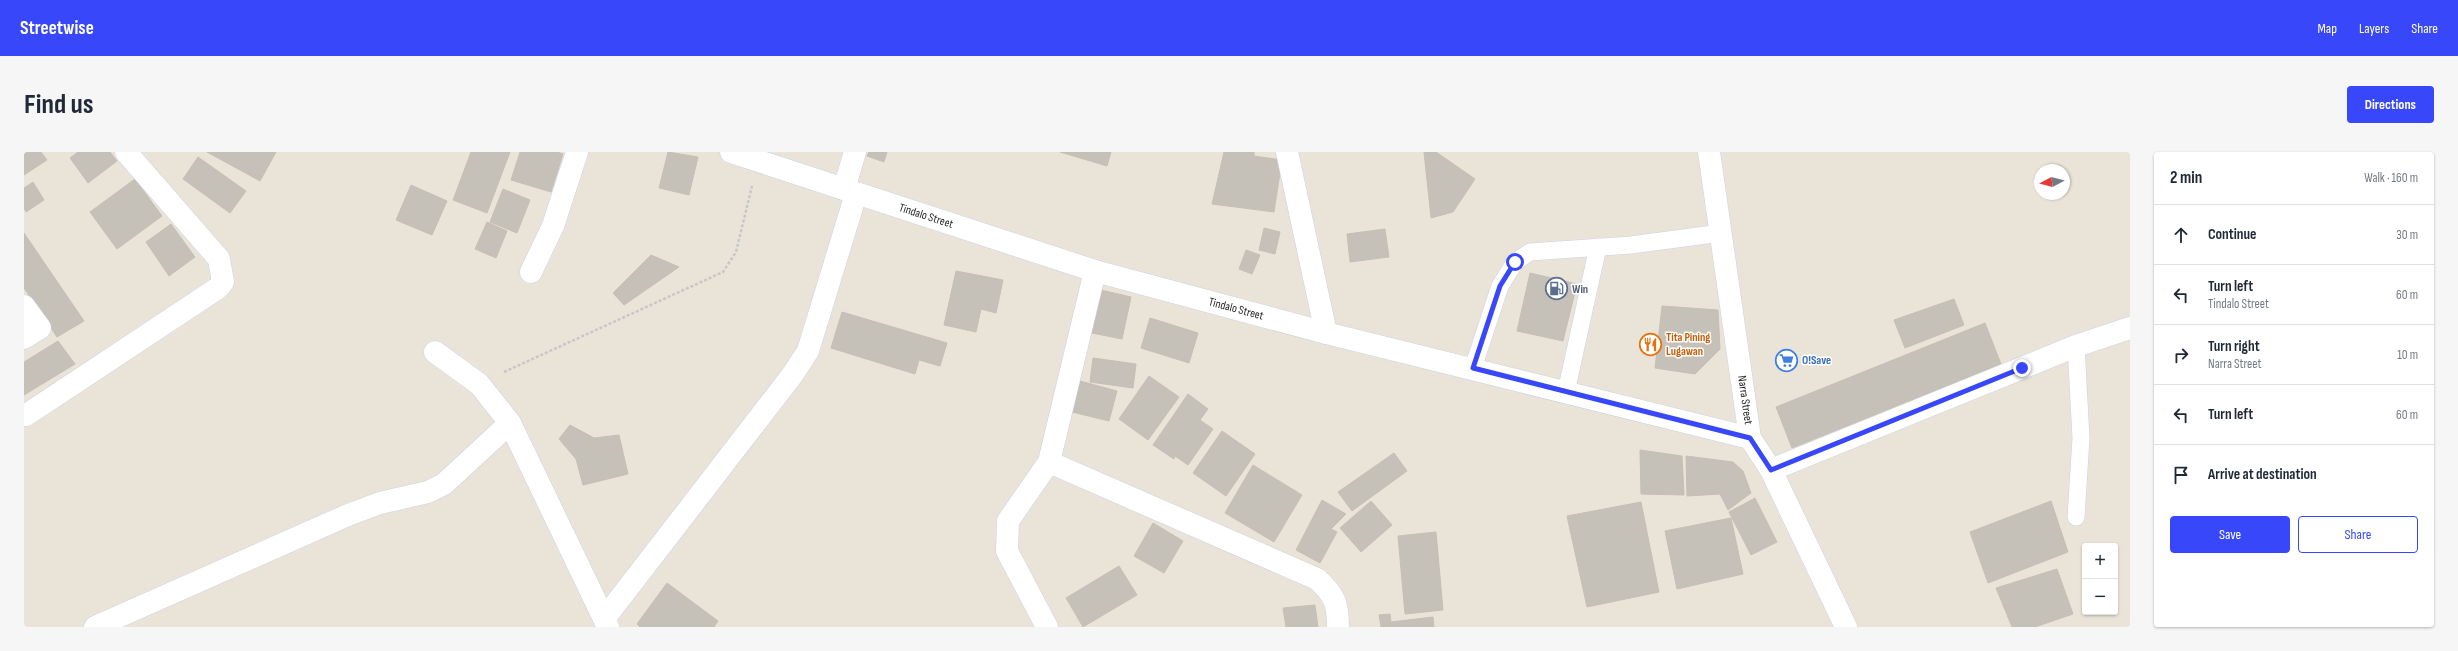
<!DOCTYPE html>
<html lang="en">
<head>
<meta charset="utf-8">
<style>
  body { margin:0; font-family:"Sofia Sans Condensed",sans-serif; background:#f6f6f7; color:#1f2937 }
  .controls { position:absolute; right:12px; bottom:12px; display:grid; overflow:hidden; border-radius:4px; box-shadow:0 1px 3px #0004 }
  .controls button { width:36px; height:36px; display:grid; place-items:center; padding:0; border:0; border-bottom:1px solid #e0e1e3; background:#fff; color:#1f2937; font:20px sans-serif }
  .compass { position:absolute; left:2010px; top:12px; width:36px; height:36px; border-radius:50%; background:#fff; box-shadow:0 1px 3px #0004; rotate:263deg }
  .stop { position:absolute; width:12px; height:12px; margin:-9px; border:3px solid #3747f9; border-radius:50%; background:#fff }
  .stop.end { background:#3747f9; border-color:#fff; box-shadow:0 1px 4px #0008 }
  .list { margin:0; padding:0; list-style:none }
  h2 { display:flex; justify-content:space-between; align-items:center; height:52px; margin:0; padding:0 16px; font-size:17px }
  h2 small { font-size:13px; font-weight:400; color:#747a83 }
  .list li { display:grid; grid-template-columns:26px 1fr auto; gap:12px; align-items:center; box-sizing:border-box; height:60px; padding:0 16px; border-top:1px solid #e0e1e3 }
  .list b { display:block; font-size:15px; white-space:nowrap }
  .list p { margin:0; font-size:13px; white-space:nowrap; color:#747a83 }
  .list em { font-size:13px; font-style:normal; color:#747a83 }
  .actions { display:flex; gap:8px; padding:12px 16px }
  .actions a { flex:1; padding:9px 0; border:1px solid #3747f9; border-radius:4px; text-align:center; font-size:14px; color:#3747f9 }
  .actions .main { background:#3747f9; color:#fff }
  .icon { flex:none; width:22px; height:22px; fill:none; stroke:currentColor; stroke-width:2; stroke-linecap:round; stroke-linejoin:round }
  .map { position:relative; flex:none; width:2106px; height:475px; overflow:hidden; border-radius:4px }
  header { display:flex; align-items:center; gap:24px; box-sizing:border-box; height:56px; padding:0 20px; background:#3747f9; color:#fff }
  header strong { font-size:19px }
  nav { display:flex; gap:22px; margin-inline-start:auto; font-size:14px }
  .intro { display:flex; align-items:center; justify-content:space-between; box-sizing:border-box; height:96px; padding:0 24px }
  h1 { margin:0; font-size:28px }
  .button { padding:10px 18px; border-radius:4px; background:#3747f9; color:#fff; font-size:14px; font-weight:700 }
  main { display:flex; gap:24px; padding:0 24px }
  aside { flex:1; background:#fff; border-radius:4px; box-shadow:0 1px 3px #0004 }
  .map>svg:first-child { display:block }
  .building { fill:#c5c1b8; stroke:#c5c0b3 }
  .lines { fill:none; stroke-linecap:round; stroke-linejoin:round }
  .service-casing { stroke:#ced0e1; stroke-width:18 }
  .minor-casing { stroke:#ced0e1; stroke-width:23 }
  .secondary-casing { stroke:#ced0e1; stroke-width:23 }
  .path { stroke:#c7c7c7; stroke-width:2.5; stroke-dasharray:3 2; stroke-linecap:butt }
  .service { stroke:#fff; stroke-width:17 }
  .minor { stroke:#fff; stroke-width:22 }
  .secondary { stroke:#fff; stroke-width:22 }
  .route { stroke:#3747f9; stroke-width:5 }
  .labels { text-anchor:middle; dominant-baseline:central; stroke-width:3; stroke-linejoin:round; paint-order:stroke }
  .street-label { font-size:12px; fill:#272727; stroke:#fff }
  .service-label { font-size:12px; font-weight:bold; fill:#4e5e75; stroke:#fff; text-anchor:start }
  .food-label { font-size:12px; font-weight:bold; fill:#c56008; stroke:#fff; text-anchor:start }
  .shop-label { font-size:12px; font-weight:bold; fill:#366cbe; stroke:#fff; text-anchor:start }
</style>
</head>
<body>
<header>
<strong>Streetwise</strong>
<nav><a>Map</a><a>Layers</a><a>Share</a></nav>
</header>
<div class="intro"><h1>Find us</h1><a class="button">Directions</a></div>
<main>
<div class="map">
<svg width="2106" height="475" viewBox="0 0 2106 475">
  <rect width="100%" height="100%" fill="#eae4d8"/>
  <g class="building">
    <path d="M0,0H17L23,8L0,23Z"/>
    <path d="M54,0H86L93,9L64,31L46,6Z"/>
    <path d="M183,0H252L236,29Z"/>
    <path d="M447,0H486L463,61L429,48Z"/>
    <path d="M496,0H533L539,2L527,40L487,28Z"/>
    <path d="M644,0L674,5L665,43L635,36Z"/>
    <path d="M845,0H863L860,10L843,4Z"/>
    <path d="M1036,0H1087L1083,14Z"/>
    <path d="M1200,0H1230V4L1258,8L1250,60L1188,52Z"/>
    <path d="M1400,0H1412L1451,27L1429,60L1407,66Z"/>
    <path d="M174,5L222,39L206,61L159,27Z"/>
    <path d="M111,27L138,64L93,97L66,60Z"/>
    <path d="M9,30L20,48L2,60L0,56V36Z"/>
    <path d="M387,33L423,49L408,83L372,68Z"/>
    <path d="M479,37L506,48L493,81L466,70Z"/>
    <path d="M463,70L483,79L472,106L451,97Z"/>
    <path d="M147,72L171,105L145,124L122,90Z"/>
    <path d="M1240,76L1256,80L1251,102L1235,98Z"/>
    <path d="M1361,77L1365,105L1326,110L1323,82Z"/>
    <path d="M0,81L60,169L33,185L0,136Z"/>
    <path d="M1222,98L1236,103L1228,122L1215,117Z"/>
    <path d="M627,103L655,115L600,153L589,141Z"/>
    <path d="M932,119L979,128L972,161L957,157L952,180L920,173Z"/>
    <path d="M1506,121L1553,132L1539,189L1493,179Z"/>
    <path d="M1072,137L1107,145L1098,187L1063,180Z"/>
    <path d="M1930,147L1940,173L1881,196L1870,168Z"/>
    <path d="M1638,154L1694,158L1696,197L1671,222L1631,216Z"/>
    <path d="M818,160L923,191L916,214L895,208L891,222L807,196Z"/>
    <path d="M1126,166L1174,181L1165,211L1117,196Z"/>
    <path d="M1961,171L1977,212L1768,296L1752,255Z"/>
    <path d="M34,189L51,212L0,243V210Z"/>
    <path d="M1069,206L1112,212L1109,236L1066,230Z"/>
    <path d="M1125,224L1155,245L1124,288L1095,267Z"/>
    <path d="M1056,229L1093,239L1085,269L1048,260Z"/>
    <path d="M1164,242L1184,257L1176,268L1189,277L1164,313L1151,304L1150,307L1129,293Z"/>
    <path d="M546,273L570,286L595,283L604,322L559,333L552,307L535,287Z"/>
    <path d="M1198,279L1231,302L1202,344L1169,321Z"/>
    <path d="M1616,298L1658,304L1660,343L1617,342Z"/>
    <path d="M1370,301L1383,319L1328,359L1314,340Z"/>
    <path d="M1662,304L1709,310L1719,319L1727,341L1704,358L1696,342L1663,344Z"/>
    <path d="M1229,313L1278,343L1250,390L1201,361Z"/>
    <path d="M1731,346L1753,390L1727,403L1705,360Z"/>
    <path d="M1298,348L1322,362L1307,377L1313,380L1296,411L1272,398Z"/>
    <path d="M1347,349L1368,373L1337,400L1316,376Z"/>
    <path d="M2027,349L2044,400L1964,431L1946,380Z"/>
    <path d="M1617,350L1635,440L1563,455L1543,364Z"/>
    <path d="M1707,366L1719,422L1653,437L1641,379Z"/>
    <path d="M1129,371L1159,389L1140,421L1110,404Z"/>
    <path d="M1412,380L1419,458L1381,462L1374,384Z"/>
    <path d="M1095,414L1113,443L1059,475L1042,446Z"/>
    <path d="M2033,417L2049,462L2011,475H1988L1972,436Z"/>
    <path d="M643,431L694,469L690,475H616L613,472Z"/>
    <path d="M1291,453L1294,475H1262L1259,456Z"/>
    <path d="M1366,462L1367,470L1409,465L1410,475H1357L1355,463Z"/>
  </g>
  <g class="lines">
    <defs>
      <g id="service">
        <path d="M1449,216L1476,134L1491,110L1506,100L1607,93L1697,81"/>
        <path d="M1542,240L1574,95"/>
        <path d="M2052,365L2057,286L2052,194"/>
      </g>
      <g id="minor">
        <path d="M1263,0L1302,181"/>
        <path d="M820,37L831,0"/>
        <path d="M507,120L529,74L553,0"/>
        <path d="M0,154L16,176L0,186"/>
        <path d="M411,200L455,232L486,271L584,475"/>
        <path d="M2,263L194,136L199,130L195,107L102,0"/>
        <path d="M1025,310L1293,427C1311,443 1314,452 1314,475"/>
        <path d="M1747,318L2052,194L2106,176"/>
        <path d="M580,467L769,222L784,199L832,42"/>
        <path d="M71,475L324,363L356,351L404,340L420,332L486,271"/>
        <path d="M1023,475L983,399L984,369L1025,310L1071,119"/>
      </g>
      <g id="secondary">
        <path d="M707,0L1071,119L1302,181L1726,286"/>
        <path d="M1685,0L1726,286L1747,318L1822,475"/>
      </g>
    </defs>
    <use href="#service" class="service-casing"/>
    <use href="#minor" class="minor-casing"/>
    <use href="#secondary" class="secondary-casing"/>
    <path class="path" d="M480,220L699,120L712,100L728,34"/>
    <use href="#service" class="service"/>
    <use href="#minor" class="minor"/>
    <use href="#secondary" class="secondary"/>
  </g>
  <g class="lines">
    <path class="route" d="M1491,110L1476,134L1449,216L1726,286L1747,318L1998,216"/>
  </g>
  <defs>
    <symbol id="fuel-ring" viewBox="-11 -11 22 22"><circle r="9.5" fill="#fff" stroke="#5c6f8a" stroke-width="1.5"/><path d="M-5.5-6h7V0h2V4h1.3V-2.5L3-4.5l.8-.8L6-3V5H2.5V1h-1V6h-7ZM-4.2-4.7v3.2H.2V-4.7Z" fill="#5c6f8a"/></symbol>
    <symbol id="restaurant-ring" viewBox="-11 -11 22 22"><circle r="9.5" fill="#fff" stroke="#e8710a" stroke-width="1.5"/><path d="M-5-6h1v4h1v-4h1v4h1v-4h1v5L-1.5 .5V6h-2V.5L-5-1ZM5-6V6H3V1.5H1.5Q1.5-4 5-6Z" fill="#e8710a"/></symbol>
    <symbol id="supermarket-ring" viewBox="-11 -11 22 22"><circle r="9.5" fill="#fff" stroke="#3f7fe0" stroke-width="1.5"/><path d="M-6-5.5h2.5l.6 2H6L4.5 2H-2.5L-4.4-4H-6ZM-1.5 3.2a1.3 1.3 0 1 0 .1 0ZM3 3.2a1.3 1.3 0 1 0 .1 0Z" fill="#3f7fe0"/></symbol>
  </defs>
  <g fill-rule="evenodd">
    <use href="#fuel-ring" x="1520" y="124" width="25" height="25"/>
    <use href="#restaurant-ring" x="1614" y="180" width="25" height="25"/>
    <use href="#supermarket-ring" x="1750" y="196" width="25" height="25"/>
  </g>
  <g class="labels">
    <g class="street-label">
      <text transform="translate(902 64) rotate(18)">Tindalo Street</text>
      <text transform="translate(1212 157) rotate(15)">Tindalo Street</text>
      <text transform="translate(1721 248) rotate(82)">Narra Street</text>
    </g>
    <g class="service-label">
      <text x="1548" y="137">Win</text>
    </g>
    <g class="food-label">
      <text x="1642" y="185">Tita Pining<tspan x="1642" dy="14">Lugawan</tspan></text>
    </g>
    <g class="shop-label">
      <text x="1778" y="208">O!Save</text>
    </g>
  </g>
</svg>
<div class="controls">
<button>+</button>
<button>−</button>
</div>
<svg class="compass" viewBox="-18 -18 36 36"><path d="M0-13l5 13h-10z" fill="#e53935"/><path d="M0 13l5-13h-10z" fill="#747a83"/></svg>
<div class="stop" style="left:1491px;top:110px"></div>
<div class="stop end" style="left:1998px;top:216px"></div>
</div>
<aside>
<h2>2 min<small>Walk · 160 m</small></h2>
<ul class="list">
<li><svg class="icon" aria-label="ahead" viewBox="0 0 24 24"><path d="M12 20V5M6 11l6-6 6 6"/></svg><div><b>Continue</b></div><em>30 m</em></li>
<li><svg class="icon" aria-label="left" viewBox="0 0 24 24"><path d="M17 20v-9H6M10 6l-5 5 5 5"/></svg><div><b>Turn left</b><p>Tindalo Street</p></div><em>60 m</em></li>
<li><svg class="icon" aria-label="right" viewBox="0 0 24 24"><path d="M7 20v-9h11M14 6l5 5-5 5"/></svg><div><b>Turn right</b><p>Narra Street</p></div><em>10 m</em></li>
<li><svg class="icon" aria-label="left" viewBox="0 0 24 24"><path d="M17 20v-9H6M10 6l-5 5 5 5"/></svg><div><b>Turn left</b></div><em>60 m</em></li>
<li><svg class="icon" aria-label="arrive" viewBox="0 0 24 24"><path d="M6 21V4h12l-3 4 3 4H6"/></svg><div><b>Arrive at destination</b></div></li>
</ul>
<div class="actions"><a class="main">Save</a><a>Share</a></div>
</aside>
</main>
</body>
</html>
